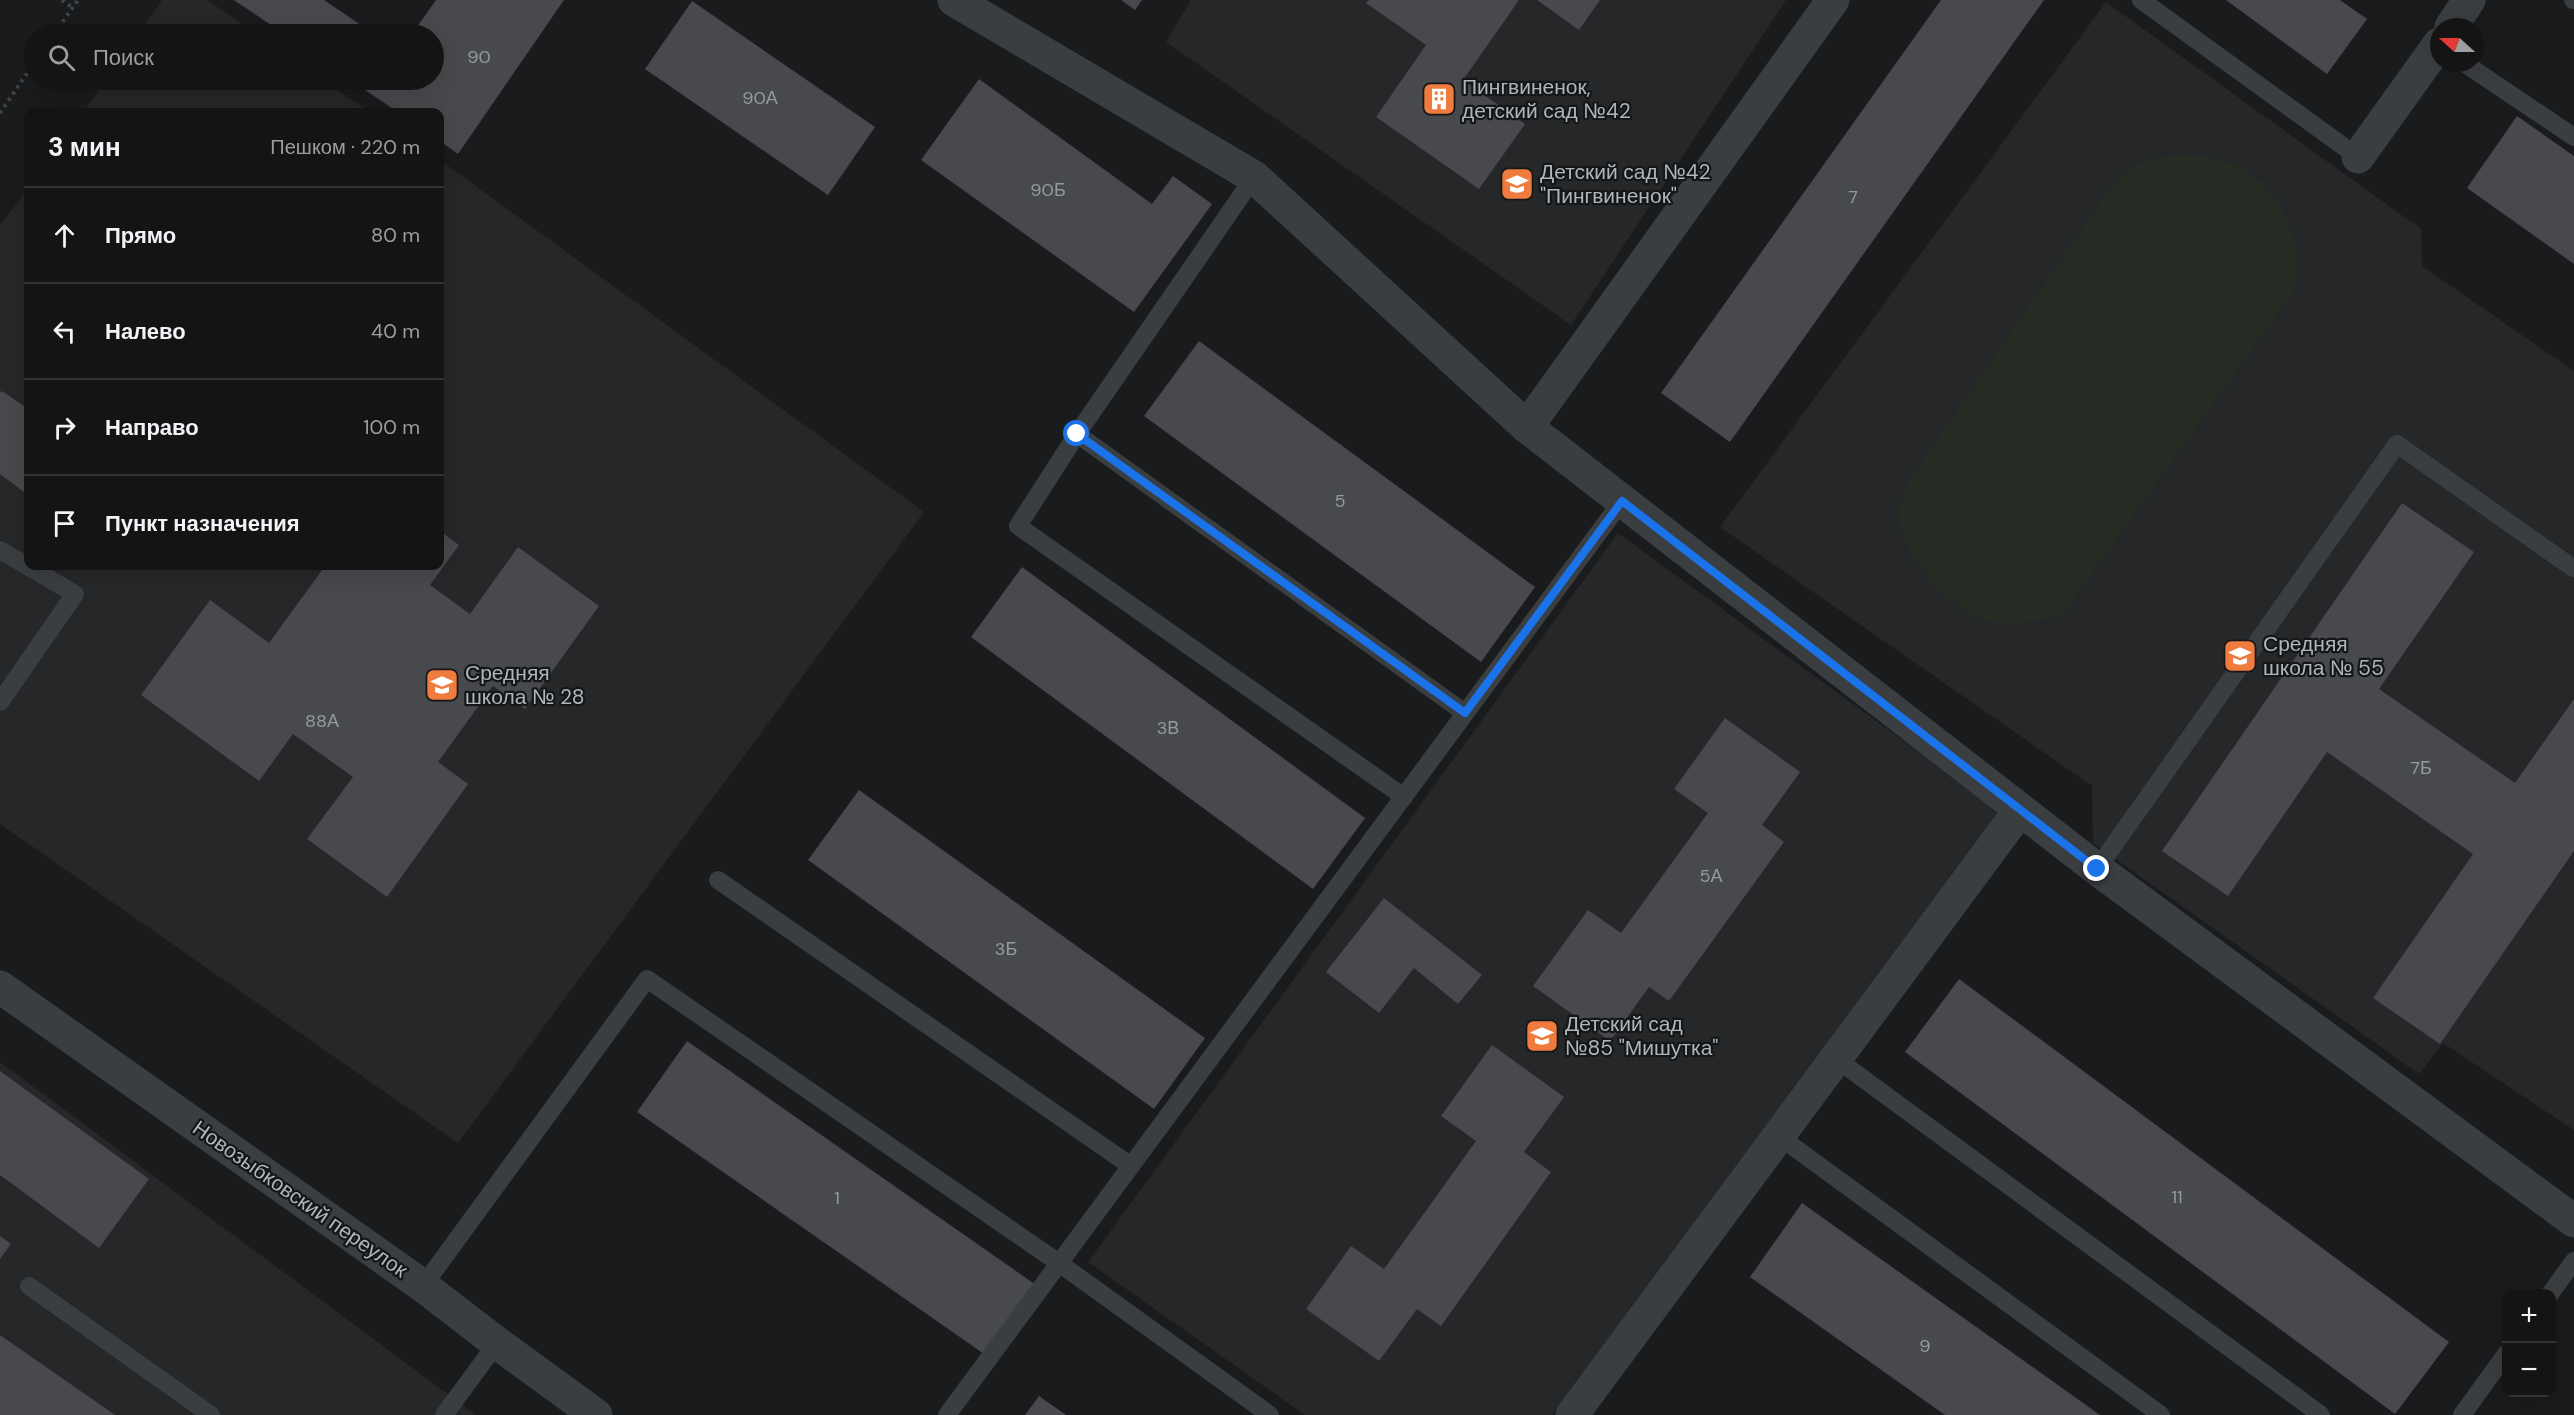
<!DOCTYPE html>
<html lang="ru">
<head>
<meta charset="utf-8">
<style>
  body { margin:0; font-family:"DM Sans",sans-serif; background:#1d1d1e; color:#f1f3f6 }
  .controls { position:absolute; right:18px; bottom:18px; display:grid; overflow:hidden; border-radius:12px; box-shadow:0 6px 24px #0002 }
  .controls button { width:54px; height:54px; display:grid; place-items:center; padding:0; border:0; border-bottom:2px solid #333334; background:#141415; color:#f1f3f6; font:30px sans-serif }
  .compass { position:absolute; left:2430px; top:18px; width:54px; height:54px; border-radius:50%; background:#141415; box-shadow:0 6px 24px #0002; rotate:291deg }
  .stop { position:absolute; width:18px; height:18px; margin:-14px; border:4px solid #1a73e8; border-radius:50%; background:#fff }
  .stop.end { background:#1a73e8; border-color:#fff; box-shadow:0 2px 6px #0008 }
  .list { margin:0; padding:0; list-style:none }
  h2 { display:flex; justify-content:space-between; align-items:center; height:78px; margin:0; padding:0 24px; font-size:26px }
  h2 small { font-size:20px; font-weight:400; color:#9d9ea0 }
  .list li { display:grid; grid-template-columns:39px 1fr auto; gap:18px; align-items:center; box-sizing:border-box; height:96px; padding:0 24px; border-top:2px solid #333334 }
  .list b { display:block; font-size:22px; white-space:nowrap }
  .list em { font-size:20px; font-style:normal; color:#9d9ea0 }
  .icon { flex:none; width:33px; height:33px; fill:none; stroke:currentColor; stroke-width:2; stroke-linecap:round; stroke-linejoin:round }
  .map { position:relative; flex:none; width:2574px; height:1415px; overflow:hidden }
  .search { position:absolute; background:#141415; box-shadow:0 6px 24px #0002; left:24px; top:24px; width:420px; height:66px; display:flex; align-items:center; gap:15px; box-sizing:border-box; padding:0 21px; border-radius:33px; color:#9d9ea0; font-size:22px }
  .panel { position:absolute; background:#141415; box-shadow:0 6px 24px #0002; left:24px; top:108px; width:420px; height:462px; border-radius:12px }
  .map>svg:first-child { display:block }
  .built { fill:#262729 }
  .green { fill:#252c24 }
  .building { fill:#47494c }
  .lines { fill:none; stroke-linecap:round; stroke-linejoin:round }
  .path { stroke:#414548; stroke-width:4; stroke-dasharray:3 4.5; stroke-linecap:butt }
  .service { stroke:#3b3e41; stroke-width:18 }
  .minor { stroke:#3b3e41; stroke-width:33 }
  .route { stroke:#1a73e8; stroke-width:8 }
  .labels { text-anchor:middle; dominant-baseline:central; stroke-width:4.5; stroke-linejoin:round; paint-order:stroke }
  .number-label { font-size:18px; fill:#949b9f }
  .poi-label { font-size:21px; fill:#adb6bb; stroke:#151617; text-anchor:start }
  .street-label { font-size:21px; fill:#adb6bb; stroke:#151617 }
</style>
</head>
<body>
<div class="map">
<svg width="2574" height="1415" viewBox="0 0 2574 1415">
  <rect width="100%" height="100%" fill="#1a1b1c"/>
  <g class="built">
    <path d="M162,0H207L257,34H138Z"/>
    <path d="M1191,0H1786L1571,325L1166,42Z"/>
    <path d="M2106,2L2421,229L2422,266L2574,371V1130L2443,1043L2419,1074L2093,843L2092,786L1720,527Z"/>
    <path d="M106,80H322L370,112H83Z"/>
    <path d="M440,160L924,512L458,1143L0,824V226L28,188V566H440Z"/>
    <path d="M1618,533L2000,811L1552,1415H1305L1088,1262Z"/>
    <path d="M0,1062L476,1415H0Z"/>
  </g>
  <path class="green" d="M2175,155L2204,156L2235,164L2264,183L2282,208L2292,234L2299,264L2293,292L2063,614C2041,621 2018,625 1994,622C1954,616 1898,554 1899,512C1899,503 1906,490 1909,481L2115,181C2136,161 2148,160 2175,155Z"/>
  <g class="building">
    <path d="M234,0H324L374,34H284Z"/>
    <path d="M436,0H564L458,154L440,141V112H398L350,80H434V34H412Z"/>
    <path d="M1121,0H1142L1135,10Z"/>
    <path d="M1369,0H1519L1463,80L1525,124L1479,189L1376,117L1426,45L1366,3Z"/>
    <path d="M1537,0H1600L1579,30Z"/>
    <path d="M1941,0H2044L1730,442L1661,393Z"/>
    <path d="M2226,0H2340L2367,19L2327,74Z"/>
    <path d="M692,1L875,127L828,195L645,69Z"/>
    <path d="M979,79L1152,204L1173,176L1212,204L1134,312L921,160Z"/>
    <path d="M2517,116L2574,156V264L2467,188Z"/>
    <path d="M1199,341L1535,587L1481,662L1144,416Z"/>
    <path d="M2,391L24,406L28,400V495L0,474V393Z"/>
    <path d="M2402,503L2474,552L2379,689L2515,783L2574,699V851L2440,1044L2373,998L2473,854L2327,752L2228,896L2162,851Z"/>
    <path d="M440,531L459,545L430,585L470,614L518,547L599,606L525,709L493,686L438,762L468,784L387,897L307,839L353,777L293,734L259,781L141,695L210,600L269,643L325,566H440Z"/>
    <path d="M1022,567L1365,818L1313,889L971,637Z"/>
    <path d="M1725,718L1800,772L1762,825L1784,842L1669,1001L1649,987L1610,1041L1533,986L1588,910L1621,933L1708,813L1674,789Z"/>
    <path d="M859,790L1205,1038L1154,1109L808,860Z"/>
    <path d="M1384,898L1482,975L1458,1004L1414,968L1379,1013L1326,972Z"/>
    <path d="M1959,979L2449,1342L2395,1414L1905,1052Z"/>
    <path d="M687,1041L1036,1285L987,1356L637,1112Z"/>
    <path d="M1492,1045L1564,1097L1524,1152L1551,1172L1441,1326L1417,1309L1379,1361L1306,1309L1351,1246L1384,1269L1476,1141L1441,1116Z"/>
    <path d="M0,1071L149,1179L99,1248L0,1175Z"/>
    <path d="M1802,1203L2100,1415H1945L1750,1277Z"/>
    <path d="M0,1236L11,1244L0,1259Z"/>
    <path d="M0,1335L115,1415H0Z"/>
    <path d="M1039,1396L1066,1415H1025Z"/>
  </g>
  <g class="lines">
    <g class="path">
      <path d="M62,0L73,8"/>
      <path d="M54,34L78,0"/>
      <path d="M0,113L34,63"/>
    </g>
    <g class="service">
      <path d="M2141,0L2358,157"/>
      <path d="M2573,0H2574"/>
      <path d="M2464,63L2574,137"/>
      <path d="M1254,177L1077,434L1018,526L1404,797"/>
      <path d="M1077,434L1465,713"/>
      <path d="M0,550L75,594L0,702"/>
      <path d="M2097,869L2397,444L2573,568"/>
      <path d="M718,880L1131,1166"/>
      <path d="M1835,1058L2321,1415"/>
      <path d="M1780,1137L2161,1415"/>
      <path d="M29,1286L211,1415"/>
      <path d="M423,1286L647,979L1059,1263L1270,1415"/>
      <path d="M2550,1294L2574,1261"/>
      <path d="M444,1415L497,1343"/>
      <path d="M947,1415L1622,501"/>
      <path d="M2462,1415L2506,1354"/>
    </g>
    <g class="minor">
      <path d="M954,0L1254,177L1527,427L2097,869L2574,1221"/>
      <path d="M2451,27L2469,0"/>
      <path d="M2358,157L2439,44"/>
      <path d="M1527,427L1833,0"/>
      <path d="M0,987L423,1286L497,1343L596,1415"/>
      <path d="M1572,1415L2020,810"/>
    </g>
  </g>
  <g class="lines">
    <path class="route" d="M1077,434L1465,713L1622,501L2097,869"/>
  </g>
  <defs>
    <symbol id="building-square" viewBox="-11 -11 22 22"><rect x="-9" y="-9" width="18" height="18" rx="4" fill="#ef7b3f" stroke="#151617"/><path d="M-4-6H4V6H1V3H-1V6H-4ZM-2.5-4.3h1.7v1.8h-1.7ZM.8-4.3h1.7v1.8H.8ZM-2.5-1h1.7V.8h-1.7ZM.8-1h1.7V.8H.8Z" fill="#fff"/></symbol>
    <symbol id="school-square" viewBox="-11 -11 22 22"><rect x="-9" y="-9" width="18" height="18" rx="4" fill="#ef7b3f" stroke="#151617"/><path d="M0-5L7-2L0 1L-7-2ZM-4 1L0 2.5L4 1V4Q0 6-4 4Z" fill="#fff"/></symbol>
  </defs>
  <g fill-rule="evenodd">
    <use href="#building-square" x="1420" y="80" width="38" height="38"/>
    <use href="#school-square" x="1498" y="165" width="38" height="38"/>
    <use href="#school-square" x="2221" y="637" width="38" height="38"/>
    <use href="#school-square" x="423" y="666" width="38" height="38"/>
    <use href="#school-square" x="1523" y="1017" width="38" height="38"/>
  </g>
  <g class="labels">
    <g class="number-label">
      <text x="479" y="57">90</text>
      <text x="760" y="98">90А</text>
      <text x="1048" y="190">90Б</text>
      <text x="1853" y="197">7</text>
      <text x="1340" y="501">5</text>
      <text x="322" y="721">88А</text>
      <text x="1168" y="728">3В</text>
      <text x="2421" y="768">7Б</text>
      <text x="1711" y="876">5А</text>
      <text x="1006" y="949">3Б</text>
      <text x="2177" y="1197">11</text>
      <text x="837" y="1198">1</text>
      <text x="1925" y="1346">9</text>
    </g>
    <g class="poi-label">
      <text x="1462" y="87">Пингвиненок,<tspan x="1462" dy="24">детский сад №42</tspan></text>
      <text x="1540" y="172">Детский сад №42<tspan x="1540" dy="24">"Пингвиненок"</tspan></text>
      <text x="2263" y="644">Средняя<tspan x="2263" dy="24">школа № 55</tspan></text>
      <text x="465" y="673">Средняя<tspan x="465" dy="24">школа № 28</tspan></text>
      <text x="1565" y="1024">Детский сад<tspan x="1565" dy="24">№85 "Мишутка"</tspan></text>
    </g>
    <g class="street-label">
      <text transform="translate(300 1199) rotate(35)">Новозыбковский переулок</text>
    </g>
  </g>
</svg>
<div class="controls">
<button>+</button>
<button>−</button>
</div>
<svg class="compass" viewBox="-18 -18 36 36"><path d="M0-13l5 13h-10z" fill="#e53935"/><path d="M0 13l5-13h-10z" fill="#9d9ea0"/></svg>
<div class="stop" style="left:1077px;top:434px"></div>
<div class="stop end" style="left:2097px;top:869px"></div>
<div class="search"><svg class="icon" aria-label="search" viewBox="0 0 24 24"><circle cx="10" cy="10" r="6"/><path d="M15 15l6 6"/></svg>Поиск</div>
<section class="panel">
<h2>3 мин<small>Пешком · 220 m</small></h2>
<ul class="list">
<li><svg class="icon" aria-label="ahead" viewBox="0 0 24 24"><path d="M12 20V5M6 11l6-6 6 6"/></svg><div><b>Прямо</b></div><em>80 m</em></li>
<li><svg class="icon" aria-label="left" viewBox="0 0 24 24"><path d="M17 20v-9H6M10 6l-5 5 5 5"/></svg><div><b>Налево</b></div><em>40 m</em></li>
<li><svg class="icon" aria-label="right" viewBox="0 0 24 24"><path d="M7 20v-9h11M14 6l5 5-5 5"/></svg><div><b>Направо</b></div><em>100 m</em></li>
<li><svg class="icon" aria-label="arrive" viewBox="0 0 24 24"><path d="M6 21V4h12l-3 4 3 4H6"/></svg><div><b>Пункт назначения</b></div></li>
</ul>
</section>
</div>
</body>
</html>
